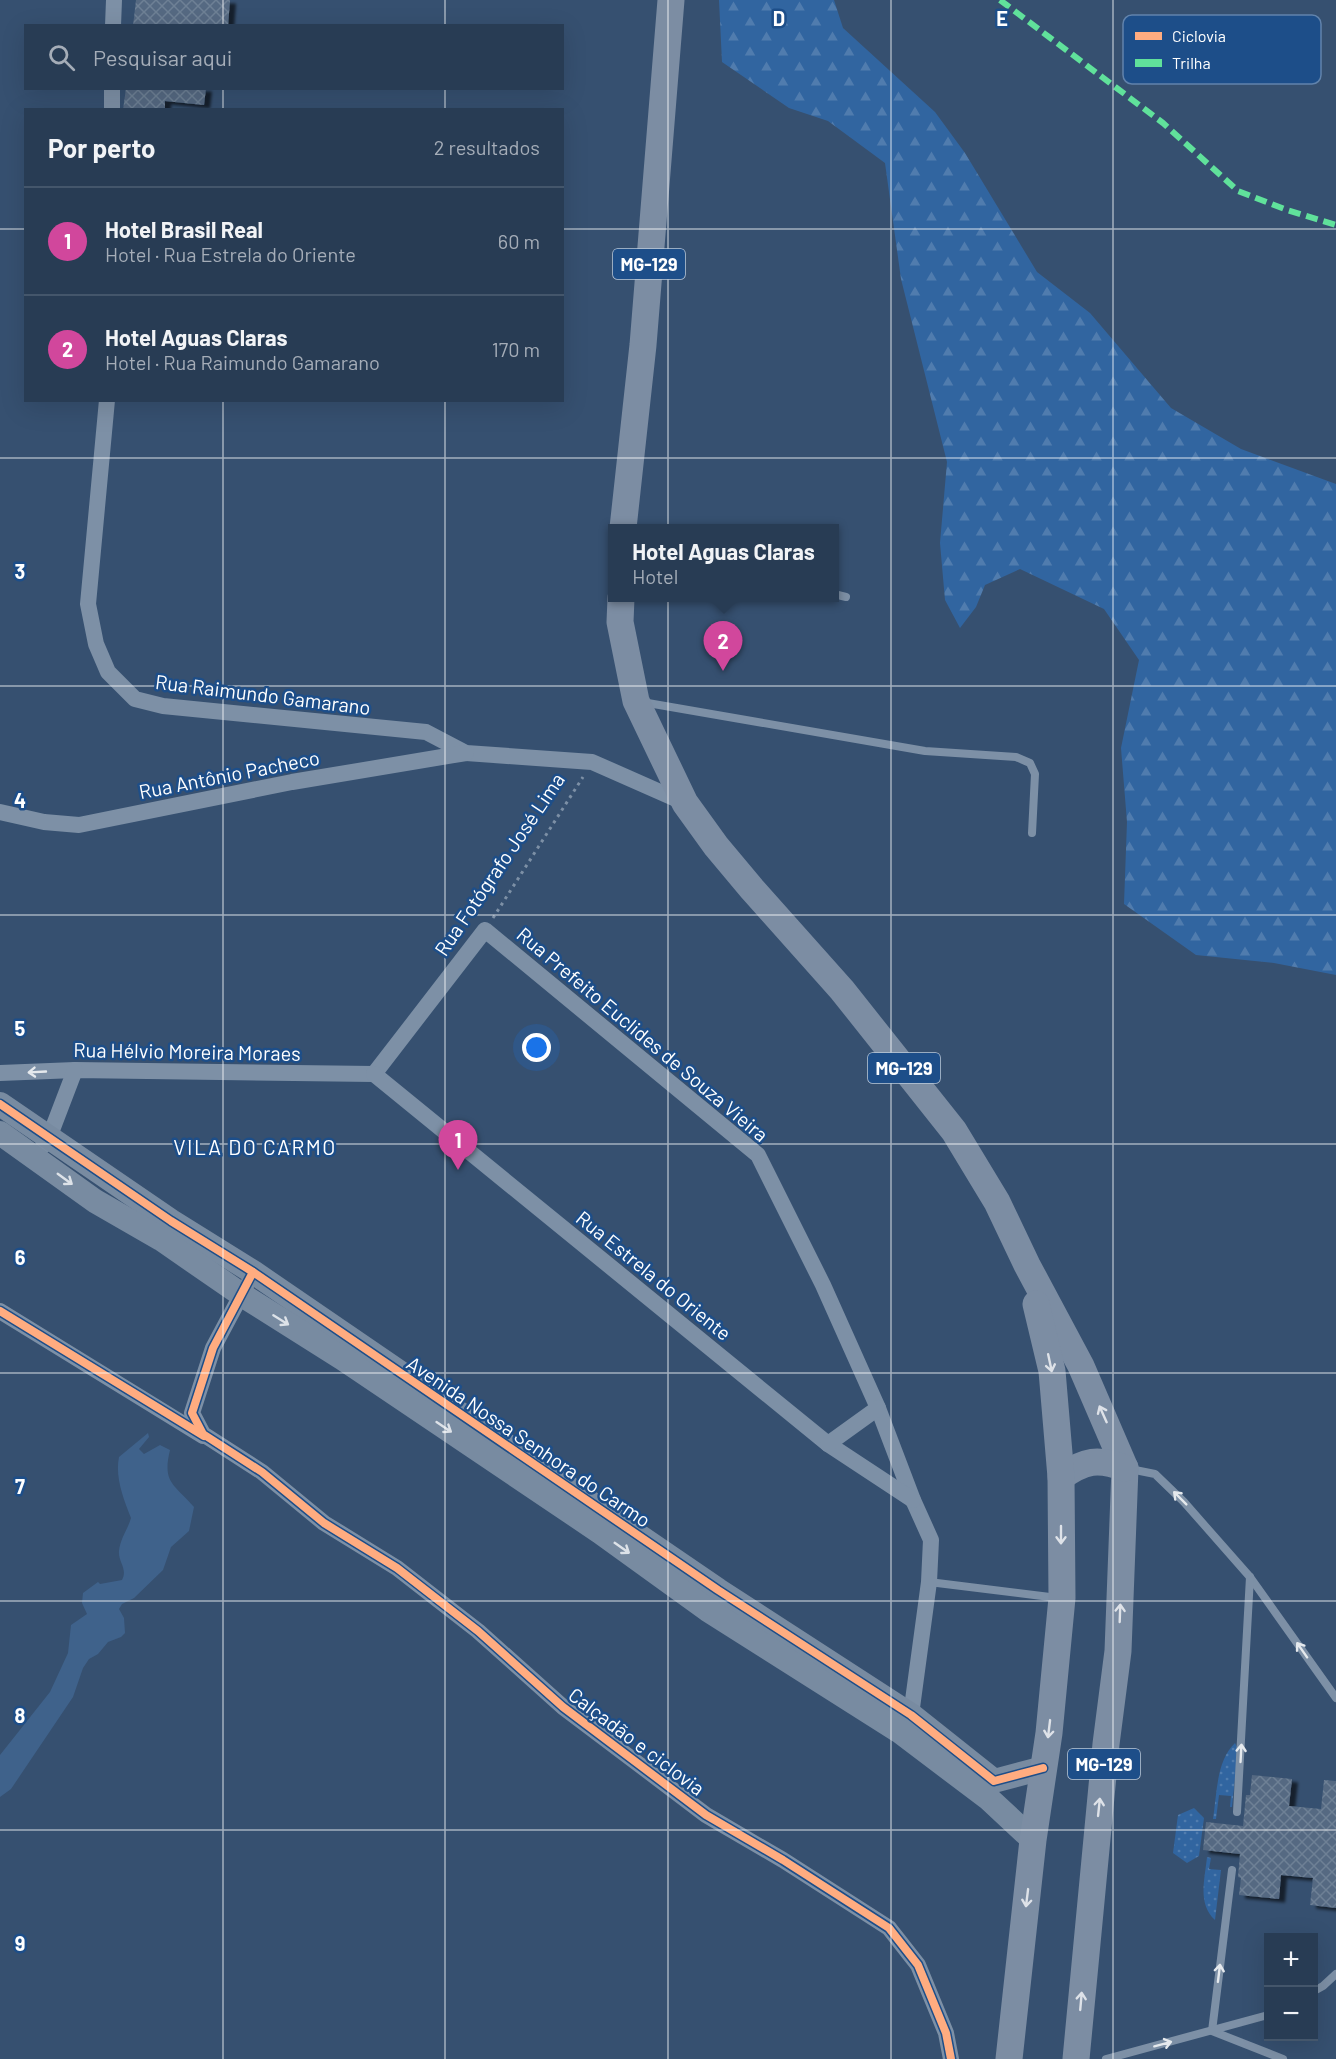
<!DOCTYPE html>
<html lang="pt">
<head>
<meta charset="utf-8">
<style>
  body { margin:0; font-family:Barlow,sans-serif; background:#34475e; color:#f1f3f6 }
  .controls { position:absolute; right:18px; bottom:18px; display:grid; overflow:hidden; border-radius:0px; box-shadow:0 6px 24px #0002 }
  .controls button { width:54px; height:54px; display:grid; place-items:center; padding:0; border:0; border-bottom:2px solid #44566b; background:#283c54; color:#f1f3f6; font:30px sans-serif }
  .you { position:absolute; left:537px; top:1048px; width:21px; height:21px; margin:-15px; border:4px solid #fff; border-radius:50%; background:#1a73e8; box-shadow:0 0 0 9px #1a73e833 }
  .badge { display:grid; place-items:center; width:39px; height:39px; border-radius:50%; background:#bca0f2; color:#fff; font-size:20px; font-weight:700 }
  .pin { position:absolute; translate:-50% -50px; filter:drop-shadow(0 2px 3px #0008) }
  .pin::after { content:''; position:absolute; top:32px; width:21px; height:18px; background:inherit; clip-path:polygon(0 0,100% 0,50% 100%) }
  .popup { position:absolute; left:608px; top:524px; width:231px; height:78px; box-sizing:border-box; display:grid; place-content:center; border-radius:0px; background:#283c54; filter:drop-shadow(0 2px 4px #0005); font-size:20px; white-space:nowrap; color:#a5adb8 }
  .popup b { font-size:22px; color:#f1f3f6 }
  .popup::after { content:''; position:absolute; left:50%; top:100%; margin-left:-12px; border:12px solid transparent; border-top-color:#283c54 }
  .list { margin:0; padding:0; list-style:none }
  h2 { display:flex; justify-content:space-between; align-items:center; height:78px; margin:0; padding:0 24px; font-size:26px }
  h2 small { font-size:20px; font-weight:400; color:#a5adb8 }
  .list li { display:grid; grid-template-columns:39px 1fr auto; gap:18px; align-items:center; box-sizing:border-box; height:108px; padding:0 24px; border-top:2px solid #44566b }
  .list b { display:block; font-size:22px; white-space:nowrap }
  .list p { margin:0; font-size:20px; white-space:nowrap; color:#a5adb8 }
  .list em { font-size:20px; font-style:normal; color:#a5adb8 }
  .icon { flex:none; width:33px; height:33px; fill:none; stroke:currentColor; stroke-width:2; stroke-linecap:round; stroke-linejoin:round }
  .map { position:relative; flex:none; width:1336px; height:2059px; overflow:hidden }
  .search { position:absolute; background:#283c54; box-shadow:0 6px 24px #0002; left:24px; top:24px; width:540px; height:66px; display:flex; align-items:center; gap:15px; box-sizing:border-box; padding:0 21px; border-radius:0px; color:#a5adb8; font-size:22px }
  .panel { position:absolute; background:#283c54; box-shadow:0 6px 24px #0002; left:24px; top:108px; width:540px; height:294px; border-radius:0px }
  .map>svg:first-child { display:block }
  .grass { fill:url(#grass-dots) }
  .forest { fill:url(#forest-firs) }
  .water { fill:#3f628b }
  .building { fill:url(#building-cross-hatch); filter:url(#shadow) }
  .lines { fill:none; stroke-linecap:round; stroke-linejoin:round }
  .path { stroke:#7d90a6; stroke-width:3; stroke-dasharray:3 4.5; stroke-linecap:butt }
  .lane { stroke:#7d90a6; stroke-width:8 }
  .street { stroke:#7d90a6; stroke-width:16 }
  .secondary { stroke:#788ba1; stroke-width:24 }
  .primary { stroke:#7c8da3; stroke-width:27 }
  .quiet { stroke:#60e19b; stroke-width:6; stroke-dasharray:12 6; stroke-linecap:butt }
  .cycleway-casing { stroke:#1d4e89; stroke-width:11 }
  .cycleway { stroke:#ffac80; stroke-width:8 }
  .oneway { stroke:#e5e9ed }
  .oneway2 { stroke:#dde2e8 }
  .oneway3 { stroke:#dee2e8 }
  .grid { fill:none; stroke:#fff; stroke-width:1.5; stroke-opacity:0.55 }
  .labels { text-anchor:middle; dominant-baseline:central; stroke-width:5; stroke-linejoin:round; paint-order:stroke }
  .shield { fill:#1d4e89; stroke:#bbcadc; stroke-width:1.5 }
  .shield-label { font-size:18px; font-weight:bold; fill:#fff }
  .street-label { font-size:20px; fill:#fff; stroke:#1d4e89 }
  .neighbourhood-label { font-size:21px; letter-spacing:1.5px; fill:#fff; stroke:#1d4e89 }
  .key { fill:#1d4e89; stroke:#6183ac; stroke-width:1.5 }
  .key-label { font-size:16px; fill:#fff }
  .grid-label { font-size:20px; text-anchor:middle; font-weight:bold; fill:#fff; stroke:#1d4e89; stroke-width:5; stroke-linejoin:round; paint-order:stroke }
</style>
</head>
<body>
<div class="map">
<svg width="1336" height="2059" viewBox="0 0 1336 2059">
  <defs>
    <pattern id="grass-dots" width="8" height="8" patternUnits="userSpaceOnUse" patternTransform="scale(1.5)"><rect width="8" height="8" fill="#3165a0"/><path d="M2 2h.1M6 6h.1" fill="none" stroke="#507cae" stroke-width="1.8" stroke-linecap="round"/></pattern>
    <pattern id="forest-firs" width="22" height="20" patternUnits="userSpaceOnUse" patternTransform="scale(1.5)"><rect width="22" height="20" fill="#3165a0"/><path d="M5 1l3.5 6h-7zM16 11l3.5 6h-7z" fill="#507cae"/></pattern>
    <pattern id="building-cross-hatch" width="8" height="8" patternUnits="userSpaceOnUse" patternTransform="scale(1.5)"><rect width="8" height="8" fill="#546982"/><path d="M0 0l8 8M0 8l8-8" fill="none" stroke="#6e8095"/></pattern>
    <filter id="shadow"><feDropShadow dx="6" dy="3.5" stdDeviation="1.5" flood-color="#0009"/></filter>
  </defs>
  <rect width="100%" height="100%" fill="#365070"/>
  <g class="grass">
    <path d="M1235,1743L1238,1749L1232,1807H1230L1231,1796L1219,1795L1216,1819H1213C1217,1794 1216,1761 1235,1743Z"/>
    <path d="M1194,1808L1204,1818L1199,1856L1187,1863L1173,1853L1178,1815Z"/>
    <path d="M1207,1857L1211,1858L1209,1869L1221,1870L1215,1920C1197,1904 1205,1878 1207,1857Z"/>
  </g>
  <path class="forest" d="M719,0H834L843,28L935,112L965,153L1037,272L1090,313L1171,408L1241,449L1336,484V975L1274,963L1196,955L1124,904L1127,822L1121,748L1139,660L1104,609L1020,569L985,585L976,607L960,628L945,600L940,543L947,462L901,279L885,163L828,121L789,108L722,62Z"/>
  <path class="water" d="M148,1433L149,1437L139,1449L144,1454L160,1445L170,1450C162,1483 174,1484 194,1507L189,1531L171,1547L163,1570L134,1598L122,1604L119,1609L124,1618L125,1633L121,1637L108,1642L98,1654L89,1659L83,1668L73,1697L11,1789L0,1797V1755L50,1692L68,1653L71,1625L87,1614L82,1603L83,1593L98,1582L100,1584L122,1580C128,1569 118,1562 119,1551C120,1539 128,1529 131,1518C123,1498 115,1477 119,1457Z"/>
  <g class="building">
    <path d="M136,0H230L228,26H133Z"/>
    <path d="M126,88H206L204,105L165,101V110H123Z"/>
    <path d="M1252,1775L1292,1779L1289,1806L1321,1809L1324,1780L1336,1781V1908L1310,1905L1313,1878L1281,1875L1279,1899L1239,1895L1241,1878L1238,1877L1240,1854L1203,1850L1206,1822L1243,1826L1246,1795H1250Z"/>
  </g>
  <g class="lines">
    <path class="path" d="M493,918L583,777"/>
    <g class="lane">
      <path d="M834,594L846,597"/>
      <path d="M642,702L925,751L1016,757L1030,763L1035,774L1032,833"/>
      <path d="M1130,1469L1155,1474L1184,1502L1250,1577L1336,1698"/>
      <path d="M929,1582L1058,1598"/>
      <path d="M1237,1812L1250,1577"/>
      <path d="M1232,1870L1212,2031L1283,2059"/>
      <path d="M1314,1991L1323,1986L1336,1974"/>
      <path d="M1106,2059L1268,2015"/>
    </g>
    <g class="street">
      <path d="M113,26L114,0"/>
      <path d="M112,110V88"/>
      <path d="M107,400L88,604L96,644L108,672L135,699L163,706L426,732L466,753L592,762L685,803"/>
      <path d="M0,812L44,822L79,825L292,782L466,753"/>
      <path d="M0,1073L75,1070L374,1074"/>
      <path d="M374,1074L485,930L758,1155L823,1285L878,1408L913,1500L931,1540L929,1582L911,1715L906,1721"/>
      <path d="M374,1074L828,1444L913,1500"/>
      <path d="M43,1146L49,1138L75,1070"/>
      <path d="M246,1286L213,1348L192,1413L203,1434L262,1472L324,1523L397,1568L478,1631L563,1707L706,1815L783,1860L889,1928L918,1965L946,2033L951,2059"/>
      <path d="M0,1311L203,1436"/>
      <path d="M828,1444L878,1408"/>
    </g>
    <g class="secondary">
      <path d="M0,1104L171,1221L253,1272L718,1590L911,1715L994,1781L1043,1768"/>
      <path d="M0,1133L95,1201L161,1239L242,1295L342,1358L600,1532L708,1610L899,1731L989,1799L1033,1840"/>
    </g>
    <g class="primary">
      <path d="M623,528L643,345L671,0"/>
      <path d="M621,598L620,622L636,701L685,803L716,846L752,889L842,990L954,1131L997,1202L1027,1265L1081,1366L1125,1468L1118,1651L1106,1744L1076,2059"/>
      <path d="M1061,1477C1085,1460 1098,1458 1125,1468"/>
      <path d="M1009,2059L1033,1840L1049,1733L1062,1598L1061,1477L1052,1371L1036,1304"/>
    </g>
    <path class="quiet" d="M1000,0L1163,123L1238,191L1287,210L1336,225"/>
    <defs>
      <g id="cycleway">
        <path d="M0,1104L171,1221L253,1272L718,1590L911,1715L994,1781L1043,1768"/>
        <path d="M253,1272L213,1348L192,1413L203,1434L262,1472L324,1523L397,1568L478,1631L563,1707L706,1815L783,1860L889,1928L918,1965L946,2033L951,2059"/>
        <path d="M0,1311L204,1436"/>
      </g>
    </defs>
    <use href="#cycleway" class="cycleway-casing"/>
    <use href="#cycleway" class="cycleway"/>
  </g>
  <defs><path id="oneway-shaft" d="M-6 0H5M1.5-3L5.5 0L1.5 3" fill="none" stroke-width="1.6" stroke-linecap="round" stroke-linejoin="round" transform="scale(1.5)"/></defs>
  <g class="oneway">
    <use href="#oneway-shaft" transform="translate(37 1072) rotate(177)"/>
    <use href="#oneway-shaft" transform="translate(1180 1498) rotate(-135)"/>
    <use href="#oneway-shaft" transform="translate(1302 1650) rotate(-125)"/>
    <use href="#oneway-shaft" transform="translate(1241 1753) rotate(-87)"/>
    <use href="#oneway-shaft" transform="translate(1219 1973) rotate(-83)"/>
    <use href="#oneway-shaft" transform="translate(1163 2044) rotate(-15)"/>
  </g>
  <g class="oneway2">
    <use href="#oneway-shaft" transform="translate(65 1179) rotate(36)"/>
    <use href="#oneway-shaft" transform="translate(281 1320) rotate(32)"/>
    <use href="#oneway-shaft" transform="translate(444 1427) rotate(34)"/>
    <use href="#oneway-shaft" transform="translate(622 1548) rotate(35)"/>
  </g>
  <g class="oneway3">
    <use href="#oneway-shaft" transform="translate(1050 1363) rotate(78)"/>
    <use href="#oneway-shaft" transform="translate(1103 1414) rotate(-114)"/>
    <use href="#oneway-shaft" transform="translate(1061 1535) rotate(90)"/>
    <use href="#oneway-shaft" transform="translate(1120 1613) rotate(-88)"/>
    <use href="#oneway-shaft" transform="translate(1049 1729) rotate(97)"/>
    <use href="#oneway-shaft" transform="translate(1099 1807) rotate(-84)"/>
    <use href="#oneway-shaft" transform="translate(1027 1898) rotate(97)"/>
    <use href="#oneway-shaft" transform="translate(1081 2001) rotate(-85)"/>
  </g>
  <path class="grid" d="M223,0V26M445,0V26M668,0V2059M891,0V2059M1113,0V2059M223,88V110M445,88V110M0,229H26M562,229H1336M223,400V2059M445,400V2059M0,458H1336M0,686H1336M0,915H1336M0,1144H1336M0,1373H1336M0,1601H1336M0,1830H1336"/>
  <g class="labels">
    <g class="shield">
      <rect x="613" y="249" width="72" height="30" rx="4.5"/>
      <rect x="868" y="1053" width="72" height="30" rx="4.5"/>
      <rect x="1068" y="1749" width="72" height="30" rx="4.5"/>
    </g>
    <g class="shield-label">
      <text x="649" y="264">MG-129</text>
      <text x="904" y="1068">MG-129</text>
      <text x="1104" y="1764">MG-129</text>
    </g>
    <g class="street-label">
      <text transform="translate(263 694) rotate(7)">Rua Raimundo Gamarano</text>
      <text transform="translate(229 774) rotate(-11)">Rua Antônio Pacheco</text>
      <text transform="translate(499 864) rotate(-56)">Rua Fotógrafo José Lima</text>
      <text transform="translate(643 1034) rotate(40)">Rua Prefeito Euclides de Souza Vieira</text>
      <text transform="translate(187 1051) rotate(1)">Rua Hélvio Moreira Moraes</text>
      <text transform="translate(654 1275) rotate(39)">Rua Estrela do Oriente</text>
      <text transform="translate(529 1441) rotate(34)">Avenida Nossa Senhora do Carmo</text>
      <text transform="translate(637 1741) rotate(37)">Calçadão e ciclovia</text>
    </g>
    <g class="neighbourhood-label">
      <text x="255" y="1146">VILA DO CARMO</text>
    </g>
  </g>
  <rect x="1123" y="15" width="198" height="69" rx="9" class="key"/>
  <rect x="1135" y="32" width="27" height="8" fill="#ffac80"/>
  <rect x="1135" y="59" width="27" height="8" fill="#60e19b"/>
  <g class="key-label">
    <text x="1172" y="42">Ciclovia</text>
    <text x="1172" y="69">Trilha</text>
  </g>
  <g class="grid-label">
    <text x="779" y="26">D</text>
    <text x="1002" y="26">E</text>
    <text x="20" y="579">3</text>
    <text x="20" y="808">4</text>
    <text x="20" y="1036">5</text>
    <text x="20" y="1265">6</text>
    <text x="20" y="1494">7</text>
    <text x="20" y="1723">8</text>
    <text x="20" y="1951">9</text>
  </g>
</svg>
<div class="controls">
<button>+</button>
<button>−</button>
</div>
<div class="you"></div>
<div class="pin badge" style="left:458px;top:1170px;background:#d1479c">1</div>
<div class="pin badge" style="left:723px;top:671px;background:#d1479c">2</div>
<div class="popup"><b>Hotel Aguas Claras</b>Hotel</div>
<div class="search"><svg class="icon" aria-label="search" viewBox="0 0 24 24"><circle cx="10" cy="10" r="6"/><path d="M15 15l6 6"/></svg>Pesquisar aqui</div>
<section class="panel">
<h2>Por perto<small>2 resultados</small></h2>
<ul class="list">
<li><span class="badge" style="background:#d1479c">1</span><div><b>Hotel Brasil Real</b><p>Hotel · Rua Estrela do Oriente</p></div><em>60 m</em></li>
<li><span class="badge" style="background:#d1479c">2</span><div><b>Hotel Aguas Claras</b><p>Hotel · Rua Raimundo Gamarano</p></div><em>170 m</em></li>
</ul>
</section>
</div>
</body>
</html>
